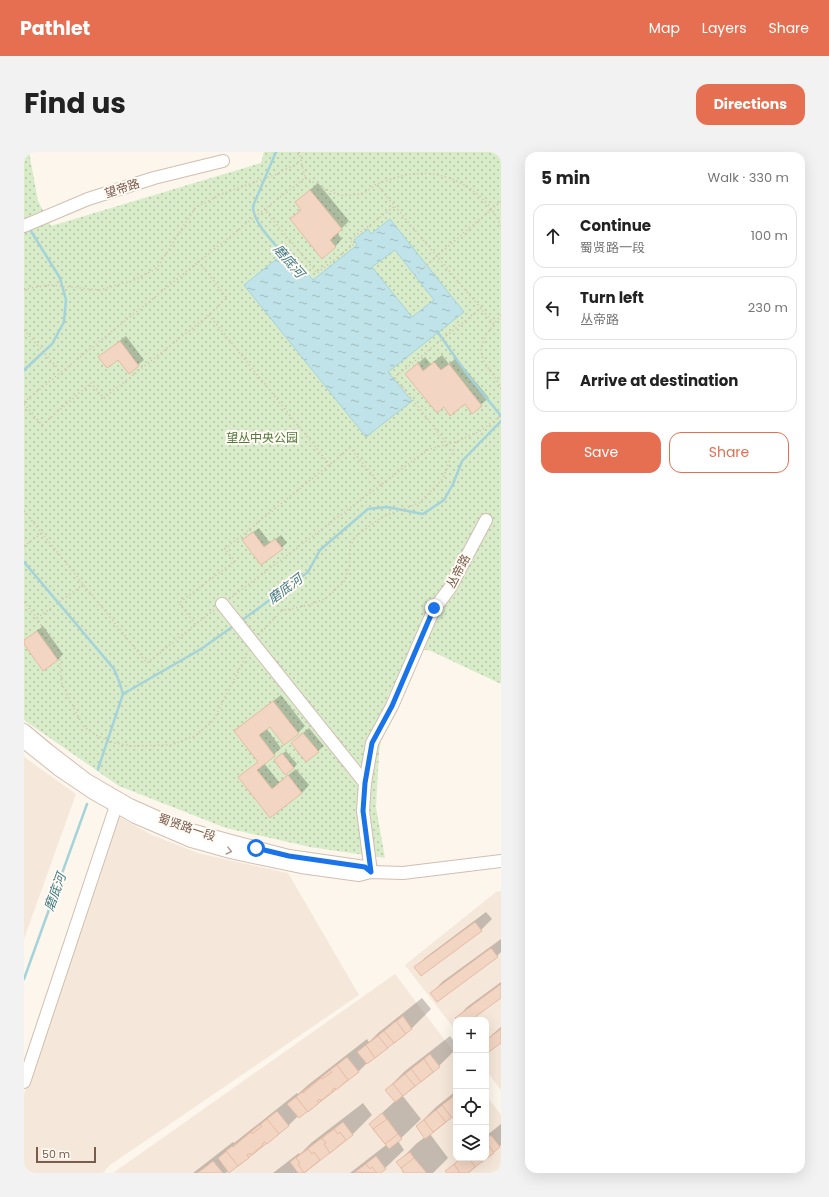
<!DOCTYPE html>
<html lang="en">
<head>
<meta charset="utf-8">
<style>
  body { margin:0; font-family:Poppins,"Noto Sans SC",sans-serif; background:#f2f2f2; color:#222 }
  .controls { position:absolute; right:12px; bottom:12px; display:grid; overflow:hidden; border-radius:8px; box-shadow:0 4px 16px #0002 }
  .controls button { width:36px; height:36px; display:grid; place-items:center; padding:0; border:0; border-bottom:1px solid #e0e0e0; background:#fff; color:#222; font:20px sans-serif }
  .scale { position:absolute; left:12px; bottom:10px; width:60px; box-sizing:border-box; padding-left:4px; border:2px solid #7a5c4d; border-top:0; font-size:11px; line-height:14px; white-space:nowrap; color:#7a5c4d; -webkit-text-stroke:3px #fffaf3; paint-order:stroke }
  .stop { position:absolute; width:12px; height:12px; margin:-9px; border:3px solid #1a73e8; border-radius:50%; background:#fff }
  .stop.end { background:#1a73e8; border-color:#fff; box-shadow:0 1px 4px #0008 }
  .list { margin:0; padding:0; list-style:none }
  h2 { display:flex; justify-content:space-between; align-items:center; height:52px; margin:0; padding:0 16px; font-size:17px }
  h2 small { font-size:13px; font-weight:400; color:#767676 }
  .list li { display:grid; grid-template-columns:26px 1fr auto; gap:12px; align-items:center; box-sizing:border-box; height:64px; margin:0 8px 8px; padding:0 8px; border:1px solid #e0e0e0; border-radius:12px }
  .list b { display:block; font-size:15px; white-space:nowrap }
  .list p { margin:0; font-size:13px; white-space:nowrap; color:#767676 }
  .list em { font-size:13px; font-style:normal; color:#767676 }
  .actions { display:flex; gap:8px; padding:12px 16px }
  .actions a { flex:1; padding:9px 0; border:1px solid #e76f51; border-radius:12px; text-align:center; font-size:14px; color:#e76f51 }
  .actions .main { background:#e76f51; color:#fff }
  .icon { flex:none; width:22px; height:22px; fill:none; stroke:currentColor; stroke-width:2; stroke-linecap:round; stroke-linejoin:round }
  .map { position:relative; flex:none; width:477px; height:1021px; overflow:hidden; border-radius:12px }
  header { display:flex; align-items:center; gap:24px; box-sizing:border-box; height:56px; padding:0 20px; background:#e76f51; color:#fff }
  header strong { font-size:19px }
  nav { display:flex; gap:22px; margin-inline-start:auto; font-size:14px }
  .intro { display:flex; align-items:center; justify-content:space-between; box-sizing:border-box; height:96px; padding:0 24px }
  h1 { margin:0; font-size:28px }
  .button { padding:10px 18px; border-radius:12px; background:#e76f51; color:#fff; font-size:14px; font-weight:700 }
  main { display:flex; gap:24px; padding:0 24px }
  aside { flex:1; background:#fff; border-radius:12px; box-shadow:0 4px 16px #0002 }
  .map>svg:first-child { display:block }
  .residential { fill:#f5e8da }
  .park { fill:url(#park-dots) }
  .water { fill:url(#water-ripples); stroke:#a5d3da; fill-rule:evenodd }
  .shadow { fill:#0003 }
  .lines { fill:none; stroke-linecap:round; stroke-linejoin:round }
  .stream { stroke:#a5d3da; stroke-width:2.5 }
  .building { fill:#f3d5c3; stroke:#e6bba3 }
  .minor-casing { stroke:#d1beb0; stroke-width:14 }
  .path { stroke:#d9b8a5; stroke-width:1.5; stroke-dasharray:1 3; stroke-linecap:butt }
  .minor { stroke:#fff; stroke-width:12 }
  .oneway { stroke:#af9d94 }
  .route { stroke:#1a73e8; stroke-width:5 }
  .labels { text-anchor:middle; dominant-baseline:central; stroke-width:4; stroke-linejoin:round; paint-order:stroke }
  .street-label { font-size:12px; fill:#7a5c4d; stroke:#fffaf3 }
  .park-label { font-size:12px; fill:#537a41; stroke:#fffaf3 }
  .water-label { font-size:13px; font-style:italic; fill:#437c86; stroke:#fffaf3 }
</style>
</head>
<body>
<header>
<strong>Pathlet</strong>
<nav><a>Map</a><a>Layers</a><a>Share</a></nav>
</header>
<div class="intro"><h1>Find us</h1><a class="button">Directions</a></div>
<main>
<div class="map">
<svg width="477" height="1021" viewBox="0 0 477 1021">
  <defs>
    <pattern id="park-dots" width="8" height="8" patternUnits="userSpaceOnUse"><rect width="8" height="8" fill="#d8ecc9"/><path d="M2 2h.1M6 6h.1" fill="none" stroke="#b4c2a5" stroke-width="1.8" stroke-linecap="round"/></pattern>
    <pattern id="water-ripples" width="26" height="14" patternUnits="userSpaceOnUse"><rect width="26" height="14" fill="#bfe3e8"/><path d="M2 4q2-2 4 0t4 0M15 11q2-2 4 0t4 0" fill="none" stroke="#a0bbbe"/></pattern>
  </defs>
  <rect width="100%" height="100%" fill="#fdf6ec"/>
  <g class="residential">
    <path d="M0,605L52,642L0,787Z"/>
    <path d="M92,663L128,683L174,701L264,721L335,843L86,1013L79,1021H0V942Z"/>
    <path d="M477,739V938L462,918V868H432V879L381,813L472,740Z"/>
    <path d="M371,822L432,903V1006H462V943L477,963V1021H89Z"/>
  </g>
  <path class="park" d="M0,0H5L14,49L27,74L237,11L240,0H477V532L407,499L392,496L364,544L355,601L352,655L361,706L286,695L202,676L95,634L0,568Z"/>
  <path class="water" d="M366,67L440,160L364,220L388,249L342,285L220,133L264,98L289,128L333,93L330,88L344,77L347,82ZM371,98L410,148L388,165L348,115Z"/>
  <g class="shadow">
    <path d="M294,31L325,69L313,81L318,87L311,95L267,67L278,57L272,50Z"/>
    <path d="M102,184L120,208L105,220L94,206L81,200Z"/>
    <path d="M418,203L425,212L432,206L465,246L448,260L441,251L420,254L383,222L401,205L407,212Z"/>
    <path d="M235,376L246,391L257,383L263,391L238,412L225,383Z"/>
    <path d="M19,474L39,502L34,508L0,491L5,485Z"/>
    <path d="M257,543L281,574L274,581L246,573L242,576L257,596L240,611L255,630L272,617L285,633L278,641L246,665L216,626L235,609L211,579L219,572Z"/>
    <path d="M285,576L300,594L294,599L273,586Z"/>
    <path d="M262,599L273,612L270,616L254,605Z"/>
    <path d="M462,760L468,767L457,778L397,822L391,815L402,805Z"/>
    <path d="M477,787V800L473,804L413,848L408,841L418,830Z"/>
    <path d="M477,830V844L445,868H434L433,866L443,855Z"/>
    <path d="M398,846L407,857L388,876L343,911L334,920L274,964L264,974L202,1021H169L209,990L210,991L273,941L274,942L284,933L343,887L345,890L354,881Z"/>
    <path d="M477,875V889L462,900V888Z"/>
    <path d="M426,884L432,892V897L415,914L378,943L397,967L374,989L380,998L356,1021H326L362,993L346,972L371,949L362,938L381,919Z"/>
    <path d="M462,927L465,931L462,934Z"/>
    <path d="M432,939V961L406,982L424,1006L409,1021H382L374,1010L393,991L401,985L393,974L412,955Z"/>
    <path d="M339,951L348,963L329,982L278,1021H249L275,1001L276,1002L287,991Z"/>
    <path d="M477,972V993L462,1005V984Z"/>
  </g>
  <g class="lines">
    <g class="stream">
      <path d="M252,0L229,54C229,71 250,91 261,104"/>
      <path d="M413,179L443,222L477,264"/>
      <path d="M0,218L28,192L40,170L42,148L36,126L5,76"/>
      <path d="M0,410L90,517L95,529L99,542"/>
      <path d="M217,469L284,420L296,398L344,357L363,355L399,362L420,348L429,332L438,309L477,269"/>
      <path d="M74,617L99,542L177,497L211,473"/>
      <path d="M0,827L63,652"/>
    </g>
  </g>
  <g class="building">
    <path d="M286,38L318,77L306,88L312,95L298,107L266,67L277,58L271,50Z"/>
    <path d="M96,189L115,214L105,222L94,208L83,216L74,205Z"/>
    <path d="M410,210L417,218L425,212L458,254L448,262L441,252L426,264L420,255L413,261L381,222L394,211L399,219Z"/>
    <path d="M229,380L240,395L251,387L259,397L237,413L218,388Z"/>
    <path d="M13,479L34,508L19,519L0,492V488Z"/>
    <path d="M249,549L275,582L260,593L246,575L235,583L251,604L233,618L248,637L264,623L278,641L246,666L214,625L234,610L210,579Z"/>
    <path d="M279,581L295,600L282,610L267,591Z"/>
    <path d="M258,601L270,616L261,623L250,608Z"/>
    <path d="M451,770L458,779L397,824L390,815Z"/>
    <path d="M467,796L474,805L413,850L406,841Z"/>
    <path d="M477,832V846L447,868H433L431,866Z"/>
    <path d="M379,864L388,877L343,912L333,900Z"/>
    <path d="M372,869L382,882L370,891L360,879Z"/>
    <path d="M477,877V891L462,902V888Z"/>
    <path d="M354,884L364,896L351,906L342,893Z"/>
    <path d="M406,902L416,915L371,950L361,938Z"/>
    <path d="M323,905L335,920L275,966L263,952Z"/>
    <path d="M400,907L409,920L397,930L387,917Z"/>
    <path d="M313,913L324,928L312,938L311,936L308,938L309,939L297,949L296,947L293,949L295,951L284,960L272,945L278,940L279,941L297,926L298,927L308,920L306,918Z"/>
    <path d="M381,922L391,934L379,944L369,932Z"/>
    <path d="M432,942V962L401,987L392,974Z"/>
    <path d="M430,944L432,946V962L428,966L418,953Z"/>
    <path d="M412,958L422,970L409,980L400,968Z"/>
    <path d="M253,959L265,974L205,1021L194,1006Z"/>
    <path d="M358,961L378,987L365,997L345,972Z"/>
    <path d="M243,967L255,982L243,992L241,990L238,992L239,993L227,1003L226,1001L223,1003L225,1006L214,1014L202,999L208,994L209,995L227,980L228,982L238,974L236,973Z"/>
    <path d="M363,967L374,982L361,992L349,977Z"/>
    <path d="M319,970L329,983L280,1021H274L266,1010Z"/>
    <path d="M310,977L314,982L316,980L322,988L306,1001L300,992L302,991L298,986Z"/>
    <path d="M467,983L476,995L444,1021H423L421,1019L438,1006H462V987Z"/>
    <path d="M462,990L470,1001L458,1010L454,1006H462Z"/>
    <path d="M284,997L288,1002L290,1000L296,1008L280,1021L274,1012L276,1011L272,1006Z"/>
    <path d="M386,1000L390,1006L402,1021H380L377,1016L372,1010Z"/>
    <path d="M352,1004L362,1017L357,1021H330Z"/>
    <path d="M390,1006L402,1020L401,1021H380L377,1016Z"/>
    <path d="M438,1006H445L451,1015L444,1021H436L430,1012Z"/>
    <path d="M189,1009L199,1021H173L179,1017Z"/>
    <path d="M342,1012L346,1017L348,1015L353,1021L331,1020Z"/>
  </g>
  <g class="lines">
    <defs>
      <g id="minor">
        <path d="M0,74L64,47L130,26L199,9"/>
        <path d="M198,452L341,631"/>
        <path d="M0,578L24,598L63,628L106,653L153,674L207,689L265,704L341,715L347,720"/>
        <path d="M0,590L35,618L69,641L111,665L167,689L206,700L277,715L335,723L347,720L379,721L477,709"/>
        <path d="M347,720L339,659L341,631L348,591L368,554L410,457L426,436L462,368"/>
        <path d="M0,930L92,654"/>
      </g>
    </defs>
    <use href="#minor" class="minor-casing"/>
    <g class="path">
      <path d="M275,0L281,25"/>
      <path d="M353,33L470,172"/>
      <path d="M240,57L293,121L329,93L326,88L371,54"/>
      <path d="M391,123L477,49"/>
      <path d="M0,137L27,133L76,138L108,129L133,116L171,56L195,43L253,22L274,11"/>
      <path d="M185,163L306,313"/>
      <path d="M477,163C468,175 452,191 459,207C464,218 473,226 477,237"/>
      <path d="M0,178L37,220"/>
      <path d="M0,250L228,67L281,26C290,30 309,42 317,43C322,44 333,43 338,41C343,40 347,36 351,33C358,30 367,27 374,25C416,12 460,35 477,74"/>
      <path d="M0,252L18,273L67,231L80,246L185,163L203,146L175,110"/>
      <path d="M424,293L371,225L457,156"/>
      <path d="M0,359L123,511L190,458"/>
      <path d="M0,394L18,381"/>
      <path d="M205,447L403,298L432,290L458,278L477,263"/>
      <path d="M0,450L13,466L36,507L37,530L59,574L73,584L91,591L108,594L147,593L171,584L189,569L224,500"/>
      <path d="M13,466L60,432"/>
      <path d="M171,472L155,451L211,409L201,397L326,296L357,333"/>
      <path d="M235,483L257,459L284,453L301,447L320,430L325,415L326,395L331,385L358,365L395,351L419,327L432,290"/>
    </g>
    <use href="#minor" class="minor"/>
  </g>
  <defs><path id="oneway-chevron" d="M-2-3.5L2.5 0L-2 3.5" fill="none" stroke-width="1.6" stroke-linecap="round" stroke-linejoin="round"/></defs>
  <use class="oneway" href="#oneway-chevron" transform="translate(205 699) rotate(14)"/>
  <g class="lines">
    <path class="route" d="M232,696L265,704L341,715L347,720L339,659L341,631L348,591L368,554L410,456"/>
  </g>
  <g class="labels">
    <g class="street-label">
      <text transform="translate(98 36) rotate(-18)">望帝路</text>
      <text transform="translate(434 419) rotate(-62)">丛帝路</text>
      <text transform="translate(163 675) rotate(19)">蜀贤路一段</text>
    </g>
    <g class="park-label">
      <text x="238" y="285">望丛中央公园</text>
    </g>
    <g class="water-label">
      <text transform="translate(265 109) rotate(49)">磨底河</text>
      <text transform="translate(261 437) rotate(-37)">磨底河</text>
      <text transform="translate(31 740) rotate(-70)">磨底河</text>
    </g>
  </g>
</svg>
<div class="controls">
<button>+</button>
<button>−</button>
<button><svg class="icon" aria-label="locate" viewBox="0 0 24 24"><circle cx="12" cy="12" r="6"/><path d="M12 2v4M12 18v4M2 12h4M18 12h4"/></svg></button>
<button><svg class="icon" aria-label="layers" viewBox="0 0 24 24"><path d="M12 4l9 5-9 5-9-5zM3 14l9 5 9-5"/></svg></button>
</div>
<div class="scale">50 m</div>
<div class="stop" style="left:232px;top:696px"></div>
<div class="stop end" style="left:410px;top:456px"></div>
</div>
<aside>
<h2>5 min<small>Walk · 330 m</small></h2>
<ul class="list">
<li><svg class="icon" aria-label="ahead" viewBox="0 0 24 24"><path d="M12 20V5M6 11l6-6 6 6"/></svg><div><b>Continue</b><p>蜀贤路一段</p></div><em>100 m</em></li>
<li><svg class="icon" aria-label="left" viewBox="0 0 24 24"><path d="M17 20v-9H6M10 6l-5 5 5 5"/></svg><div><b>Turn left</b><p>丛帝路</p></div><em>230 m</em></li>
<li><svg class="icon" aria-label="arrive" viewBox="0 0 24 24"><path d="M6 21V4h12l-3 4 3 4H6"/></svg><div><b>Arrive at destination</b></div></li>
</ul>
<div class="actions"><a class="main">Save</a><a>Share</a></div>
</aside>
</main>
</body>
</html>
